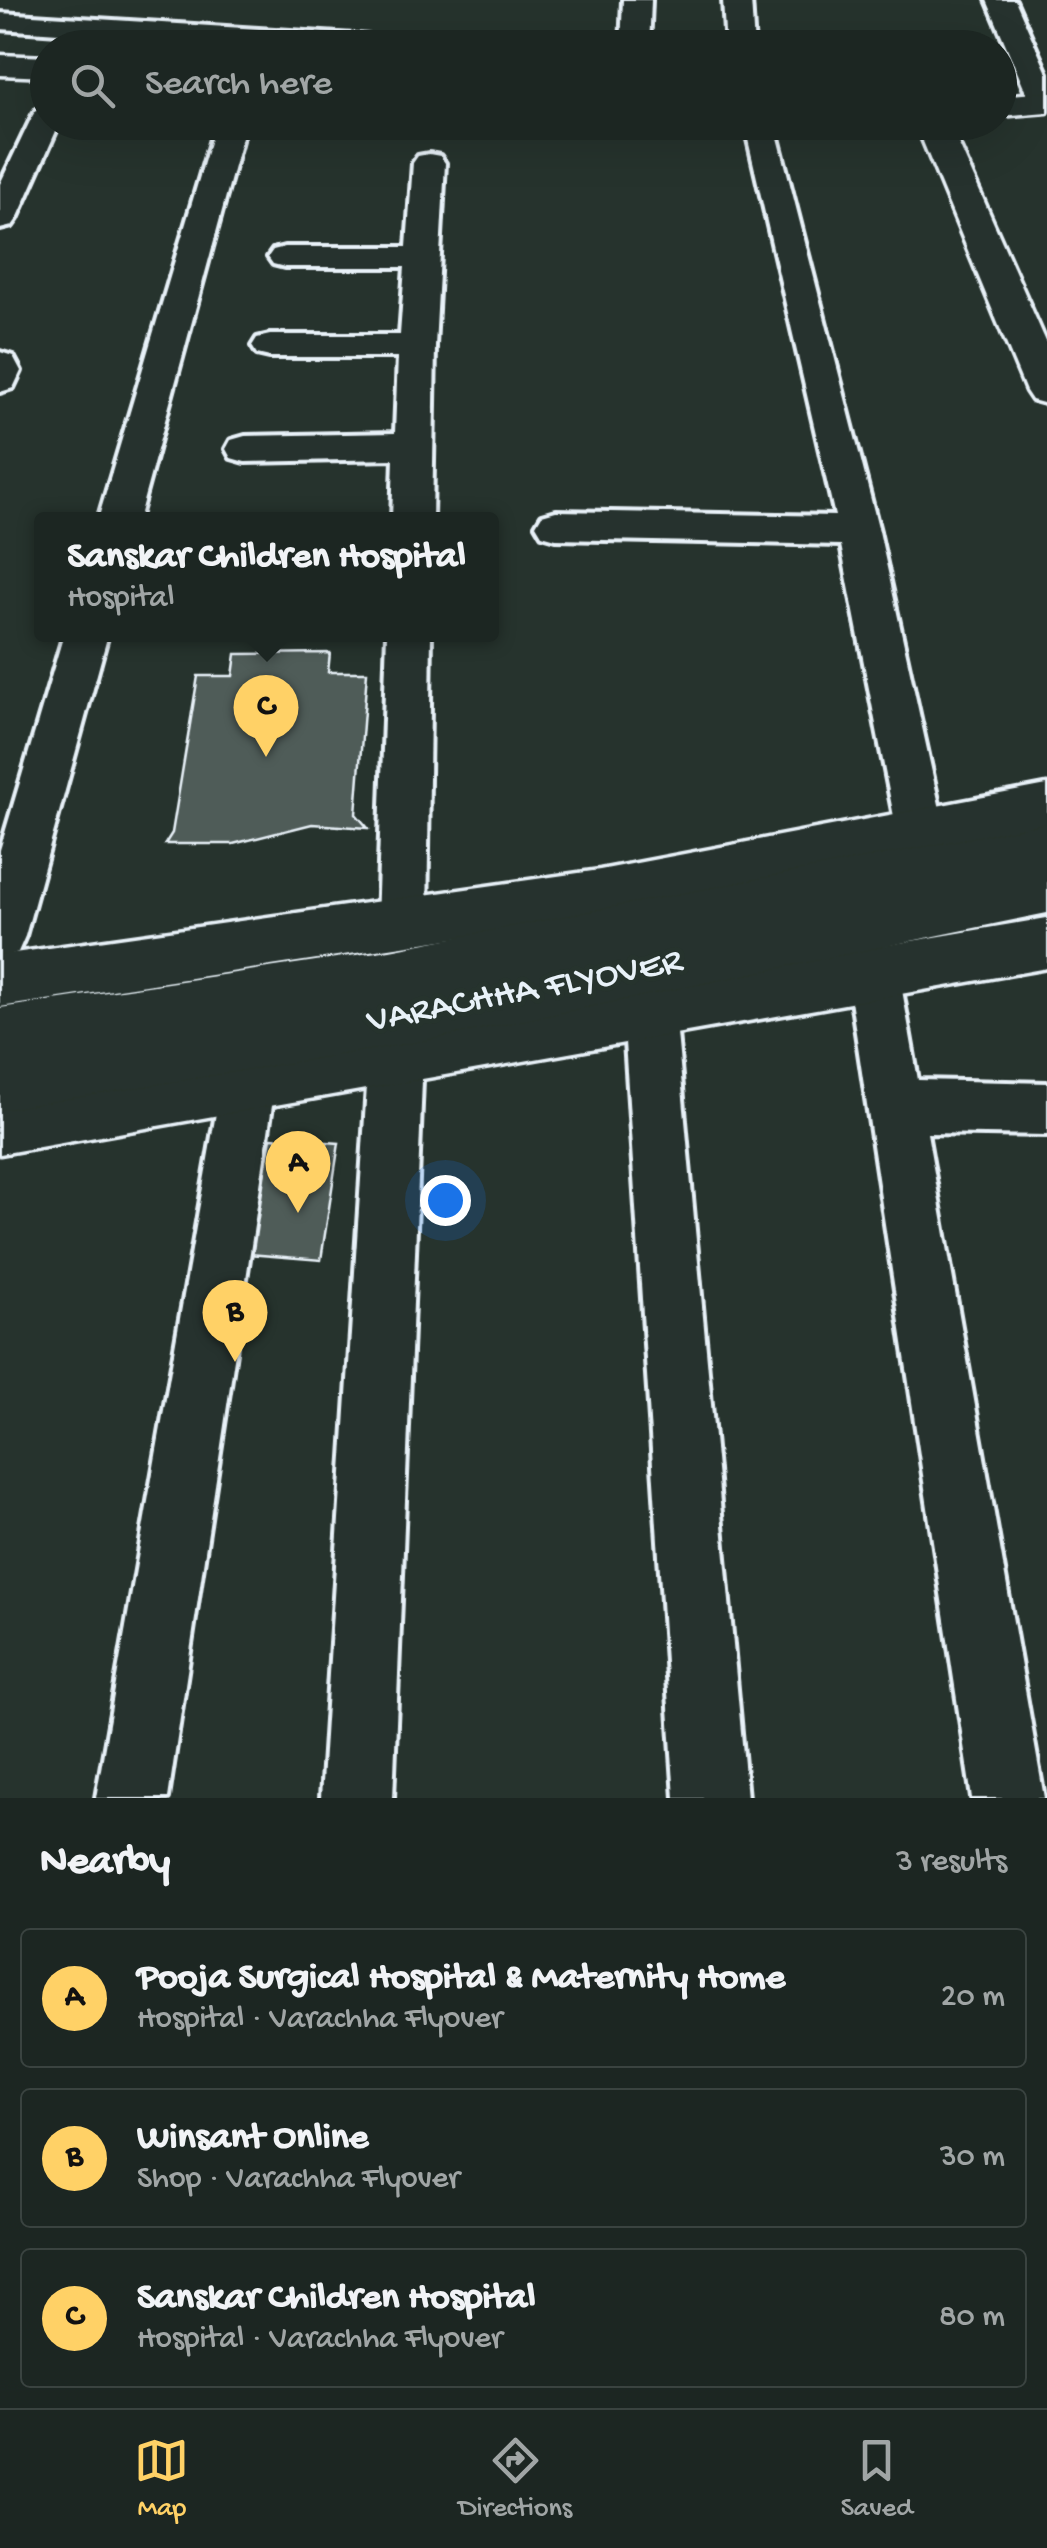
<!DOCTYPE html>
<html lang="en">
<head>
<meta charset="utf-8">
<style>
  body { margin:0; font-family:"Gochi Hand",sans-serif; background:#29322f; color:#f1f3f6 }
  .you { position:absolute; left:445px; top:1200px; width:35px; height:35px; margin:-25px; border:8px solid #fff; border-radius:50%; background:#1a73e8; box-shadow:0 0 0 15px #1a73e833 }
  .badge { display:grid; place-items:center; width:65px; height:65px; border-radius:50%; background:#ffd166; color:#111; font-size:32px; font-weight:700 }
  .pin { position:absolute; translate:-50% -82px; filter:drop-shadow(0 2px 5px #0008) }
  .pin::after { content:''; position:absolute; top:52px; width:35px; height:30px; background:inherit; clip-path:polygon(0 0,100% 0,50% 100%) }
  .popup { position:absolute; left:34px; top:512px; width:465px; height:130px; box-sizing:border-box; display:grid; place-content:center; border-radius:10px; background:#1c2622; filter:drop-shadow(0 2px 8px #0005); font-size:32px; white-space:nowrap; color:#a0a5a5 }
  .popup b { font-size:38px; color:#f1f3f6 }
  .popup::after { content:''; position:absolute; left:50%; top:100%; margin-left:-20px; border:20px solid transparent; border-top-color:#1c2622 }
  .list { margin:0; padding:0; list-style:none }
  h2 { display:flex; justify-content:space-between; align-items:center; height:130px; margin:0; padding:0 40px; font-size:42px }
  h2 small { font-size:32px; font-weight:400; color:#a0a5a5 }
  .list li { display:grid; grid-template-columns:65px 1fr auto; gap:30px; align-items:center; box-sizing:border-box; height:140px; margin:0 20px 20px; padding:0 20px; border:2px solid #3a4340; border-radius:10px }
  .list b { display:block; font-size:38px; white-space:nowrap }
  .list p { margin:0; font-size:32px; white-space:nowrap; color:#a0a5a5 }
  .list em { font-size:32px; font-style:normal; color:#a0a5a5 }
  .icon { flex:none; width:55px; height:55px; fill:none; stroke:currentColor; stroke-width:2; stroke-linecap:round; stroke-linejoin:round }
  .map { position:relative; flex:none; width:1047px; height:1798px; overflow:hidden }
  .search { position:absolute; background:#1c2622; box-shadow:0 10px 40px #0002; left:30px; right:30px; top:30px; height:110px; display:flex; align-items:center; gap:25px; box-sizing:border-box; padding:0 35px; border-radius:55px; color:#a0a5a5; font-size:38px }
  .sheet { height:610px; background:#1c2622 }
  nav { display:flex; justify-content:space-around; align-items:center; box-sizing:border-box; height:140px; border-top:2px solid #3a4340; background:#1c2622; font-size:28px; color:#a0a5a5 }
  nav a { display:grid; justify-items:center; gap:5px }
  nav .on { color:#ffd166 }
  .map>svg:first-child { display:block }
  .building { fill:#505c59; stroke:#e8f1f8; stroke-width:2.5 }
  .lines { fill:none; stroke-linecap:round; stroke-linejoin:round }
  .minor-casing { stroke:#e8f1f8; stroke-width:8 }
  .tertiary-casing { stroke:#e8f1f8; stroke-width:7 }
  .secondary-casing { stroke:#e8f1f8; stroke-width:7 }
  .primary-casing { stroke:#e8f1f8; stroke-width:7 }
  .minor { fill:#26332d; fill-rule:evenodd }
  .tertiary { fill:#26332d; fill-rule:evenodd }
  .secondary { fill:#26332d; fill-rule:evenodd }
  .primary { fill:#26332d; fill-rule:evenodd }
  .labels { text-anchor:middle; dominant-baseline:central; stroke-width:10; stroke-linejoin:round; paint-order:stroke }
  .street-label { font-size:38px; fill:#e8f1f8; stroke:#26332d }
</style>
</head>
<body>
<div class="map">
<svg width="1047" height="1798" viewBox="0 0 1047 1798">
  <rect width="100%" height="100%" fill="#26332d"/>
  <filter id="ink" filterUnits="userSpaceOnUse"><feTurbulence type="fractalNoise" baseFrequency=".01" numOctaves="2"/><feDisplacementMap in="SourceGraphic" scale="20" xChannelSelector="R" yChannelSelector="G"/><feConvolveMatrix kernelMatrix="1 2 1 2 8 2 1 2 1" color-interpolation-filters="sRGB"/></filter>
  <g filter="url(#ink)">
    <g class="building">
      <path d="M330,653L328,672H367L356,814L368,828L312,824L233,844H165L172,833L198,676H233L236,654Z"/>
      <path d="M271,1138L339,1143L321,1260L249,1254Z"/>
    </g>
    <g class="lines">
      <defs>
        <g id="minor">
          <path d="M623,0H651L649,48H621Z"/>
          <path d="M723,0H751L754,48H726Z"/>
          <path d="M987,0H1015L1047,73V111L1034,108L1030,102Z"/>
          <path d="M0,13L419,39L433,48H278L0,29Z"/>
          <path d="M48,106V122H60L17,219L12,226L0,229V184L33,115L37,109Z"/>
          <path d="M216,122H246L138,520H98Z"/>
          <path d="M744,122H774L879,531L945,832L938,846L921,852L904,846L897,832L841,545L556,539L542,535L536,525L542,515L556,511L835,516Z"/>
          <path d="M429,154L440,156L445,163L435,346L432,520H392L394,459L245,462L231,458L226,449L231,440L245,436L395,433L398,357H270L257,354L252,346L257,338L270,335H400L405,267H285L273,264L268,257L273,250L285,247H407L413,163L418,156Z"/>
          <path d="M0,352L13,356L21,371L13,388L0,392Z"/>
          <path d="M64,634H108L25,936L18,952L0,958V850Z"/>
          <path d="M387,634H431L427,922L420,938L402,944L384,938L377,922Z"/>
          <path d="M873,950L891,957L899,973L918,1080L1047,1083V1135L927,1133L1044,1798H972L847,973L855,957Z"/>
          <path d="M649,987L668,994L675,1011L747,1798H675L623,1011L630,994Z"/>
          <path d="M396,1030L415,1037L423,1055L393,1798H321L369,1055L377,1037Z"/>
          <path d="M249,1054L268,1061L276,1079L168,1798H96L222,1079L230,1061Z"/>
        </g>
        <g id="tertiary">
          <path d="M915,122H949L1047,344V404L1032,400L1026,391Z"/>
          <path d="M1047,785V827L600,916L0,1007V955L600,870Z"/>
          <path d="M1047,918V968L0,1154V1096Z"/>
        </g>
        <g id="secondary">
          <path d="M0,55L48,57V77L0,75Z"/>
          <path d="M1047,92V112L1000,116V96Z"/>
        </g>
        <path id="primary" d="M1047,823V913L418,1042L0,1110V1008L390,950Z"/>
      </defs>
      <use href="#minor" class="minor-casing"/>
      <use href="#tertiary" class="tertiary-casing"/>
      <use href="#secondary" class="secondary-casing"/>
      <use href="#primary" class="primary-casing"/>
      <use href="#minor" class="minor"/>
      <use href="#tertiary" class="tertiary"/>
      <use href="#secondary" class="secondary"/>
      <use href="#primary" class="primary"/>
    </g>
  </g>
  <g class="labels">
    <g class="street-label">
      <text transform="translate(525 993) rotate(-11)">VARACHHA FLYOVER</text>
    </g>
  </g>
</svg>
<div class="you"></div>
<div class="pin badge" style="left:298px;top:1213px">A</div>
<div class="pin badge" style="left:235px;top:1362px">B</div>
<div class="pin badge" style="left:266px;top:757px">C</div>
<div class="popup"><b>Sanskar Children Hospital</b>Hospital</div>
<div class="search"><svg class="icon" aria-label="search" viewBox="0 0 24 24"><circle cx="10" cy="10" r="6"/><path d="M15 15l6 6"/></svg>Search here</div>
</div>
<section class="sheet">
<h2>Nearby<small>3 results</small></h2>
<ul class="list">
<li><span class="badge">A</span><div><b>Pooja Surgical Hospital &amp; Maternity Home</b><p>Hospital · Varachha Flyover</p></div><em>20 m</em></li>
<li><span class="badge">B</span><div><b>Winsant Online</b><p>Shop · Varachha Flyover</p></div><em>30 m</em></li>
<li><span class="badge">C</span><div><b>Sanskar Children Hospital</b><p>Hospital · Varachha Flyover</p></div><em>80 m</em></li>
</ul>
</section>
<nav>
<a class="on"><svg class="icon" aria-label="map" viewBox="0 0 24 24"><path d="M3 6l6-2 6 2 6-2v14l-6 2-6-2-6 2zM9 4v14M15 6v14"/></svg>Map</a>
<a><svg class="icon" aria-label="directions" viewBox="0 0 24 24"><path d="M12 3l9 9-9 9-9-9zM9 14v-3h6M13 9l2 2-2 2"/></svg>Directions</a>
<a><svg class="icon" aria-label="saved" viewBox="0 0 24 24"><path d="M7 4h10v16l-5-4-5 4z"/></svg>Saved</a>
</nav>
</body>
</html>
